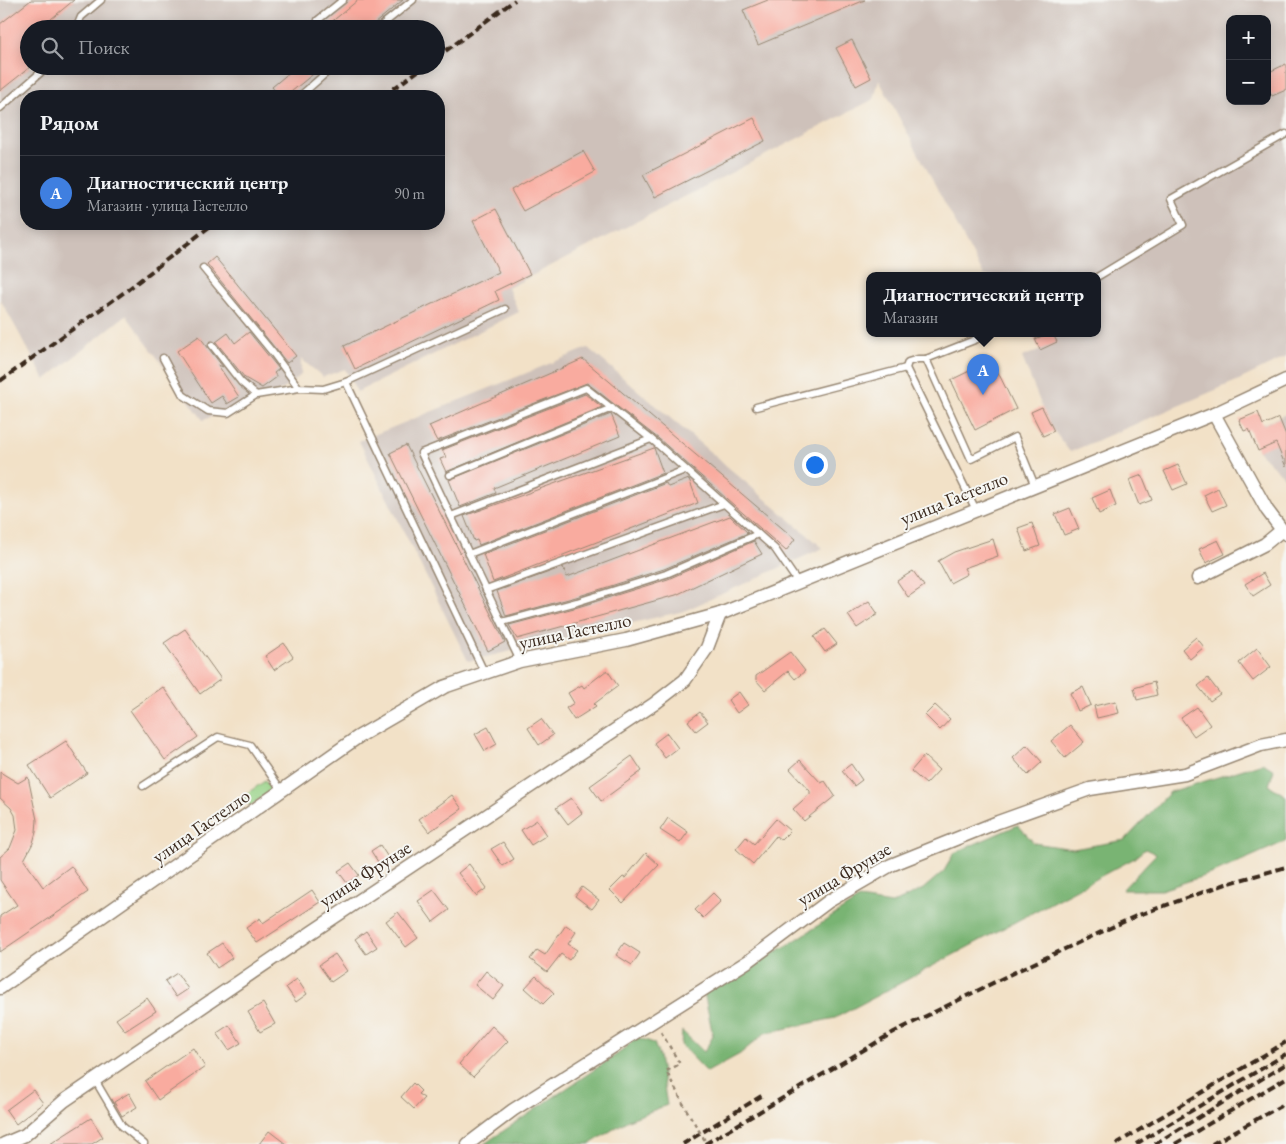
<!DOCTYPE html>
<html lang="ru">
<head>
<meta charset="utf-8">
<style>
  body { margin:0; font-family:"EB Garamond",serif; background:#242831; color:#f1f3f6 }
  .controls { position:absolute; right:15px; top:15px; display:grid; overflow:hidden; border-radius:10px; box-shadow:0 2px 12px #0003 }
  .controls button { width:45px; height:45px; display:grid; place-items:center; padding:0; border:0; border-bottom:1px solid #363941; background:#171b24; color:#f1f3f6; font:25px sans-serif }
  .you { position:absolute; left:814px; top:464px; width:18px; height:18px; margin:-12px; border:4px solid #fff; border-radius:50%; background:#1a73e8; box-shadow:0 0 0 8px #1a73e833 }
  .badge { display:grid; place-items:center; width:32px; height:32px; border-radius:50%; background:#c8321e; color:#fff; font-size:16px; font-weight:700 }
  .pin { position:absolute; translate:-50% -41px; filter:drop-shadow(0 1px 2px #0008) }
  .pin::after { content:''; position:absolute; top:26px; width:18px; height:15px; background:inherit; clip-path:polygon(0 0,100% 0,50% 100%) }
  .popup { position:absolute; left:866px; top:272px; width:235px; height:65px; box-sizing:border-box; display:grid; place-content:center; border-radius:10px; background:#171b24; filter:drop-shadow(0 1px 4px #0005); font-size:16px; white-space:nowrap; color:#9ea1a6 }
  .popup b { font-size:19px; color:#f1f3f6 }
  .popup::after { content:''; position:absolute; left:50%; top:100%; margin-left:-10px; border:10px solid transparent; border-top-color:#171b24 }
  .list { margin:0; padding:0; list-style:none }
  h2 { display:flex; justify-content:space-between; align-items:center; height:65px; margin:0; padding:0 20px; font-size:21px }
  h2 small { font-size:16px; font-weight:400; color:#9ea1a6 }
  .list li { display:grid; grid-template-columns:32px 1fr auto; gap:15px; align-items:center; box-sizing:border-box; height:75px; padding:0 20px; border-top:1px solid #363941 }
  .list b { display:block; font-size:19px; white-space:nowrap }
  .list p { margin:0; font-size:16px; white-space:nowrap; color:#9ea1a6 }
  .list em { font-size:16px; font-style:normal; color:#9ea1a6 }
  .icon { flex:none; width:28px; height:28px; fill:none; stroke:currentColor; stroke-width:2; stroke-linecap:round; stroke-linejoin:round }
  .map { position:relative; flex:none; width:1286px; height:1144px; overflow:hidden }
  .search { position:absolute; background:#171b24; box-shadow:0 2px 12px #0003; left:20px; top:20px; width:425px; height:55px; display:flex; align-items:center; gap:12px; box-sizing:border-box; padding:0 18px; border-radius:28px; color:#9ea1a6; font-size:19px }
  .panel { position:absolute; background:#171b24; box-shadow:0 2px 12px #0003; left:20px; top:90px; width:425px; height:140px; border-radius:20px }
  .map>svg:first-child { display:block }
  .industrial { fill:#cec1ba; fill-rule:evenodd }
  .green { fill:#97d286; stroke:#697e52 }
  .forest { fill:#79b473; stroke:#5a6f48 }
  .building { fill:#f9ab9f }
  .lines { fill:none; stroke-linecap:round; stroke-linejoin:round }
  .service-casing { stroke:#968672; stroke-width:9 }
  .minor-casing { stroke:#968672; stroke-width:15 }
  .path { stroke:#968672; stroke-width:2.5; stroke-dasharray:4 4; stroke-linecap:butt }
  .service { stroke:#fff; stroke-width:6 }
  .minor { stroke:#fff; stroke-width:12 }
  .rail { stroke:#3b2a1e; stroke-width:4; stroke-dasharray:8 4; stroke-linecap:butt }
  .path-bridge { stroke:#968672; stroke-width:2.5; stroke-dasharray:4 4; stroke-linecap:butt }
  .labels { text-anchor:middle; dominant-baseline:central; stroke-width:4; stroke-linejoin:round; paint-order:stroke }
  .street-label { font-size:19px; fill:#3b2a1e; stroke:#f6f6f2 }
</style>
</head>
<body>
<div class="map">
<svg width="1286" height="1144" viewBox="0 0 1286 1144">
  <rect width="100%" height="100%" fill="#f6f6f2"/>
  <filter id="ink" filterUnits="userSpaceOnUse"><feTurbulence type="fractalNoise" baseFrequency=".02" numOctaves="2"/><feDisplacementMap in="SourceGraphic" scale="10" xChannelSelector="R" yChannelSelector="G"/><feConvolveMatrix kernelMatrix="1 2 1 2 8 2 1 2 1" color-interpolation-filters="sRGB"/></filter>
  <filter id="wash" filterUnits="userSpaceOnUse"><feTurbulence type="fractalNoise" baseFrequency=".0096" numOctaves="4" result="noise"/><feDisplacementMap in="SourceGraphic" scale="20" xChannelSelector="R" yChannelSelector="G"/><feGaussianBlur stdDeviation="1.12" result="paint"/><feColorMatrix in="noise" values="0 0 0 0 0 0 0 0 0 0 0 0 0 0 0 0 0 1.4 0 .05"/><feComposite in="paint" operator="in"/></filter>
  <g filter="url(#wash)">
    <rect width="100%" height="100%" fill="#f2e1c7"/>
    <g class="industrial">
      <path d="M0,0H1286V357L1239,380L1070,452L1054,431L1042,407L1022,357L1040,350L1032,334H1097V276H984L879,80L874,99L508,288L519,312L357,392L345,369L323,377L301,359V375L282,390L203,420L126,315L45,380L0,299ZM1230,19H1267V101H1230ZM29,29H436V66H29ZM26,96H439V224H26Z"/>
      <path d="M588,348L823,548L684,611L468,661L359,441Z"/>
      <path d="M1286,414V479L1258,451L1250,430Z"/>
    </g>
    <path class="green" d="M265,781L272,790L250,806L243,796Z"/>
    <g class="forest">
      <path d="M1263,763L1274,770L1269,785L1286,796V840L1282,843L1216,872L1161,890H1122L1156,854L1145,849L1133,859L835,1018L765,1033L740,1054L707,1072L681,1045L682,1031L704,1052L713,1036L704,992L788,945L859,899L892,904L923,889L944,871L954,853L1018,825L1034,843L1073,849L1125,840L1170,792Z"/>
      <path d="M636,1037L654,1043L659,1056L667,1105L628,1120L590,1144H484L622,1051Z"/>
    </g>
    <g id="blocks">
      <g class="building">
        <path d="M31,0H74L39,29H29V68L0,91V24Z"/>
        <path d="M358,0H403L368,29H323Z"/>
        <path d="M768,0H865L758,45L743,10Z"/>
        <path d="M852,40L871,78L856,86L836,48Z"/>
        <path d="M1286,64V90L1272,96L1267,86V73Z"/>
        <path d="M297,66H323L286,96H279L272,87Z"/>
        <path d="M754,118L765,141L655,197L643,175Z"/>
        <path d="M583,151L595,172L523,211L511,190Z"/>
        <path d="M496,209L530,274L495,291L499,300L355,369L344,346L499,272L473,221Z"/>
        <path d="M215,257L296,356L287,363L207,264Z"/>
        <path d="M249,332L279,369L274,373L277,377L262,388L245,378L216,342L228,333L235,343Z"/>
        <path d="M1048,334H1053L1057,342L1040,350L1035,339Z"/>
        <path d="M199,336L223,367L218,365L239,397L227,404L222,396L211,403L177,351Z"/>
        <path d="M583,359L795,539L786,551L659,439L587,383L437,441L429,426Z"/>
        <path d="M992,360L1016,409L975,430L951,380Z"/>
        <path d="M585,394L602,407L446,472L440,459L446,457L442,450Z"/>
        <path d="M1042,407L1054,431L1043,436L1031,412Z"/>
        <path d="M1258,412L1263,425L1279,418L1286,435V467L1276,443L1258,451L1249,429L1244,431L1239,420Z"/>
        <path d="M611,414L620,436L494,488L496,493L460,507L449,480Z"/>
        <path d="M406,445L505,642L488,651L390,453Z"/>
        <path d="M654,448L663,473L479,545L477,540L474,541L464,516Z"/>
        <path d="M1178,465L1187,484L1173,490L1164,471Z"/>
        <path d="M1142,475L1152,500L1139,505L1129,480Z"/>
        <path d="M689,479L698,503L493,582L483,554L666,483L668,487Z"/>
        <path d="M1218,488L1226,505L1212,511L1204,495Z"/>
        <path d="M1110,490L1116,506L1099,514L1092,498Z"/>
        <path d="M1070,508L1079,529L1064,535L1055,514Z"/>
        <path d="M730,516L748,533L664,569L576,597L506,616L497,591L563,567L567,577Z"/>
        <path d="M1032,523L1040,546L1026,551L1018,528Z"/>
        <path d="M993,539L998,556L964,568L967,574L950,583L938,561L954,552Z"/>
        <path d="M1218,540L1225,554L1206,563L1199,549Z"/>
        <path d="M754,541L762,554L676,595L517,639L509,625L578,607L668,579Z"/>
        <path d="M913,571L924,586L908,597L897,581Z"/>
        <path d="M1263,573L1270,585L1253,596L1245,584Z"/>
        <path d="M869,601L878,614L857,628L848,615Z"/>
        <path d="M185,629L221,679L200,694L164,643Z"/>
        <path d="M825,629L837,644L825,652L814,637Z"/>
        <path d="M1196,637L1204,647L1190,659L1182,649Z"/>
        <path d="M284,643L293,657L274,670L265,656Z"/>
        <path d="M1257,648L1271,667L1253,681L1239,663Z"/>
        <path d="M790,652L805,671L795,679L788,671L765,690L756,680V676Z"/>
        <path d="M607,670L618,686L594,704L596,706L574,720L566,708L574,703L568,693L582,685L584,688Z"/>
        <path d="M1208,678L1220,694L1210,701L1198,686Z"/>
        <path d="M1154,682L1157,695L1137,700L1134,688Z"/>
        <path d="M163,687L198,737L165,760L130,710Z"/>
        <path d="M1083,687L1091,705L1078,711L1070,693Z"/>
        <path d="M739,692L748,705L737,713L728,700Z"/>
        <path d="M1116,701L1119,713L1097,718L1094,706Z"/>
        <path d="M935,705L950,719L940,730L925,715Z"/>
        <path d="M1197,707L1210,725L1194,736L1181,718Z"/>
        <path d="M700,712L708,722L696,731L688,721Z"/>
        <path d="M541,719L553,735L539,745L528,728Z"/>
        <path d="M1070,725L1084,742L1065,758L1051,741Z"/>
        <path d="M488,727L497,744L485,751L475,734Z"/>
        <path d="M667,733L678,748L665,758L654,743Z"/>
        <path d="M66,741L87,773L50,798L29,765Z"/>
        <path d="M1027,745L1042,762L1028,775L1013,758Z"/>
        <path d="M632,756L642,771L601,801L590,786Z"/>
        <path d="M924,756L939,770L926,784L911,771Z"/>
        <path d="M800,760L821,783L825,781L835,796L804,821L793,809L810,794V791L790,769Z"/>
        <path d="M851,764L862,780L854,786L842,771Z"/>
        <path d="M0,772L18,783L28,777L37,820L36,832L33,843L24,860L43,887L71,866L88,892L0,952V916L17,905L0,880V857L10,848L17,830L15,815L11,808L0,798Z"/>
        <path d="M452,795L462,809L429,832L419,819Z"/>
        <path d="M571,798L582,813L568,824L556,808Z"/>
        <path d="M668,818L688,832L680,843L660,830Z"/>
        <path d="M776,819L790,831L781,840L776,836L753,864L736,849L746,837L754,844Z"/>
        <path d="M537,820L547,835L531,845L521,830Z"/>
        <path d="M503,842L514,859L503,866L491,849Z"/>
        <path d="M380,845L389,859L380,865L371,851Z"/>
        <path d="M646,853L659,865L623,903L610,890L623,877L625,878Z"/>
        <path d="M350,863L359,875L347,883L338,871Z"/>
        <path d="M469,864L487,888L476,896L458,873Z"/>
        <path d="M582,887L599,900L592,909L575,896Z"/>
        <path d="M312,890L320,902L257,943L246,928L260,918L263,923Z"/>
        <path d="M434,890L449,910L433,922L418,901Z"/>
        <path d="M713,893L721,901L703,918L695,910Z"/>
        <path d="M398,912L418,938L406,947L386,921Z"/>
        <path d="M566,925L576,932L568,944L577,950L569,960L561,954L547,972L530,959L537,950L545,955Z"/>
        <path d="M366,931L377,947L366,954L355,939Z"/>
        <path d="M222,943L232,958L217,968L207,953Z"/>
        <path d="M624,943L640,953L632,965L616,955Z"/>
        <path d="M335,954L347,971L331,982L319,965Z"/>
        <path d="M486,971L504,986L493,1000L475,985Z"/>
        <path d="M177,973L188,989L176,997L165,981Z"/>
        <path d="M536,976L554,993L543,1004L525,988Z"/>
        <path d="M297,979L307,994L296,1002L286,987Z"/>
        <path d="M147,998L156,1011L125,1031L116,1019Z"/>
        <path d="M263,1003L275,1024L260,1032L248,1012Z"/>
        <path d="M229,1025L241,1043L229,1050L217,1033Z"/>
        <path d="M492,1026L508,1041L473,1077L459,1064Z"/>
        <path d="M193,1048L205,1067L158,1100L145,1081Z"/>
        <path d="M413,1083L421,1091L418,1094L424,1098L414,1109L401,1097Z"/>
        <path d="M33,1090L43,1103L16,1124L6,1110Z"/>
        <path d="M129,1093L137,1107L122,1116L114,1102Z"/>
        <path d="M91,1118L103,1137L92,1144H50Z"/>
        <path d="M269,1131L286,1144H259Z"/>
      </g>
    </g>
  </g>
  <g filter="url(#ink)">
    <use href="#blocks" fill-opacity="0" stroke="#968672" stroke-width="1"/>
    <g class="lines">
      <defs>
        <g id="service">
          <path d="M318,20L343,0"/>
          <path d="M76,29L81,17L101,0"/>
          <path d="M377,29L413,0"/>
          <path d="M300,96L334,66"/>
          <path d="M0,108L48,66"/>
          <path d="M203,268L273,353L299,388L323,389L346,382"/>
          <path d="M1097,277L1183,225L1171,199L1286,134"/>
          <path d="M977,339L926,359L971,459L1015,437L1035,486"/>
          <path d="M212,345L241,382L256,395L299,388"/>
          <path d="M163,358L183,395L208,411L228,413L256,395"/>
          <path d="M906,368L908,362L918,359H926"/>
          <path d="M756,407L906,368L976,510"/>
          <path d="M450,475L612,408"/>
          <path d="M451,516L651,439"/>
          <path d="M469,554L685,470"/>
          <path d="M486,590L724,504"/>
          <path d="M502,622L577,602L666,574L758,534"/>
          <path d="M520,661L421,453L586,388L656,443L775,549L797,581"/>
          <path d="M485,674L346,382L505,309"/>
          <path d="M143,786L218,737L250,745L282,791"/>
          <path d="M95,1080L122,1126L144,1144"/>
        </g>
        <g id="minor">
          <path d="M1214,414L1267,510L1282,530"/>
          <path d="M1198,578L1265,544L1282,530L1286,534"/>
          <path d="M0,988L358,737L444,687L520,661L626,640L720,614L1214,414L1286,380"/>
          <path d="M4,1144L25,1135L64,1101L312,932L654,704L685,680L707,648L720,614"/>
          <path d="M468,1144L513,1110L750,960L829,901L891,865L998,822L1090,789L1185,774L1261,745L1286,740"/>
        </g>
      </defs>
      <use href="#service" class="service-casing"/>
      <use href="#minor" class="minor-casing"/>
      <path class="path" d="M661,1032L680,1064L666,1071L686,1109"/>
      <use href="#service" class="service"/>
      <use href="#minor" class="minor"/>
      <g class="rail">
        <path d="M436,58L515,0"/>
        <path d="M383,96L425,66"/>
        <path d="M0,381L126,291L213,224"/>
        <path d="M683,1144L763,1095"/>
        <path d="M705,1144L894,1032L1017,971L1136,916L1226,884L1286,867"/>
        <path d="M1116,1144L1286,1042"/>
        <path d="M1136,1144L1286,1054"/>
        <path d="M1155,1144L1286,1064"/>
        <path d="M1175,1144L1286,1078"/>
        <path d="M1212,1144L1286,1103"/>
      </g>
      <path class="path-bridge" d="M686,1109L707,1144"/>
    </g>
  </g>
  <g class="labels">
    <g class="street-label">
      <text transform="translate(954 498) rotate(-22)">улица Гастелло</text>
      <text transform="translate(575 631) rotate(-12)">улица Гастелло</text>
      <text transform="translate(201 826) rotate(-35)">улица Гастелло</text>
      <text transform="translate(365 874) rotate(-33)">улица Фрунзе</text>
      <text transform="translate(844 874) rotate(-31)">улица Фрунзе</text>
    </g>
  </g>
</svg>
<div class="controls">
<button>+</button>
<button>−</button>
</div>
<div class="you"></div>
<div class="pin badge" style="left:983px;top:395px;background:#3f7fe0">A</div>
<div class="popup"><b>Диагностический центр</b>Магазин</div>
<div class="search"><svg class="icon" aria-label="search" viewBox="0 0 24 24"><circle cx="10" cy="10" r="6"/><path d="M15 15l6 6"/></svg>Поиск</div>
<section class="panel">
<h2>Рядом<small></small></h2>
<ul class="list">
<li><span class="badge" style="background:#3f7fe0">A</span><div><b>Диагностический центр</b><p>Магазин · улица Гастелло</p></div><em>90 m</em></li>
</ul>
</section>
</div>
</body>
</html>
